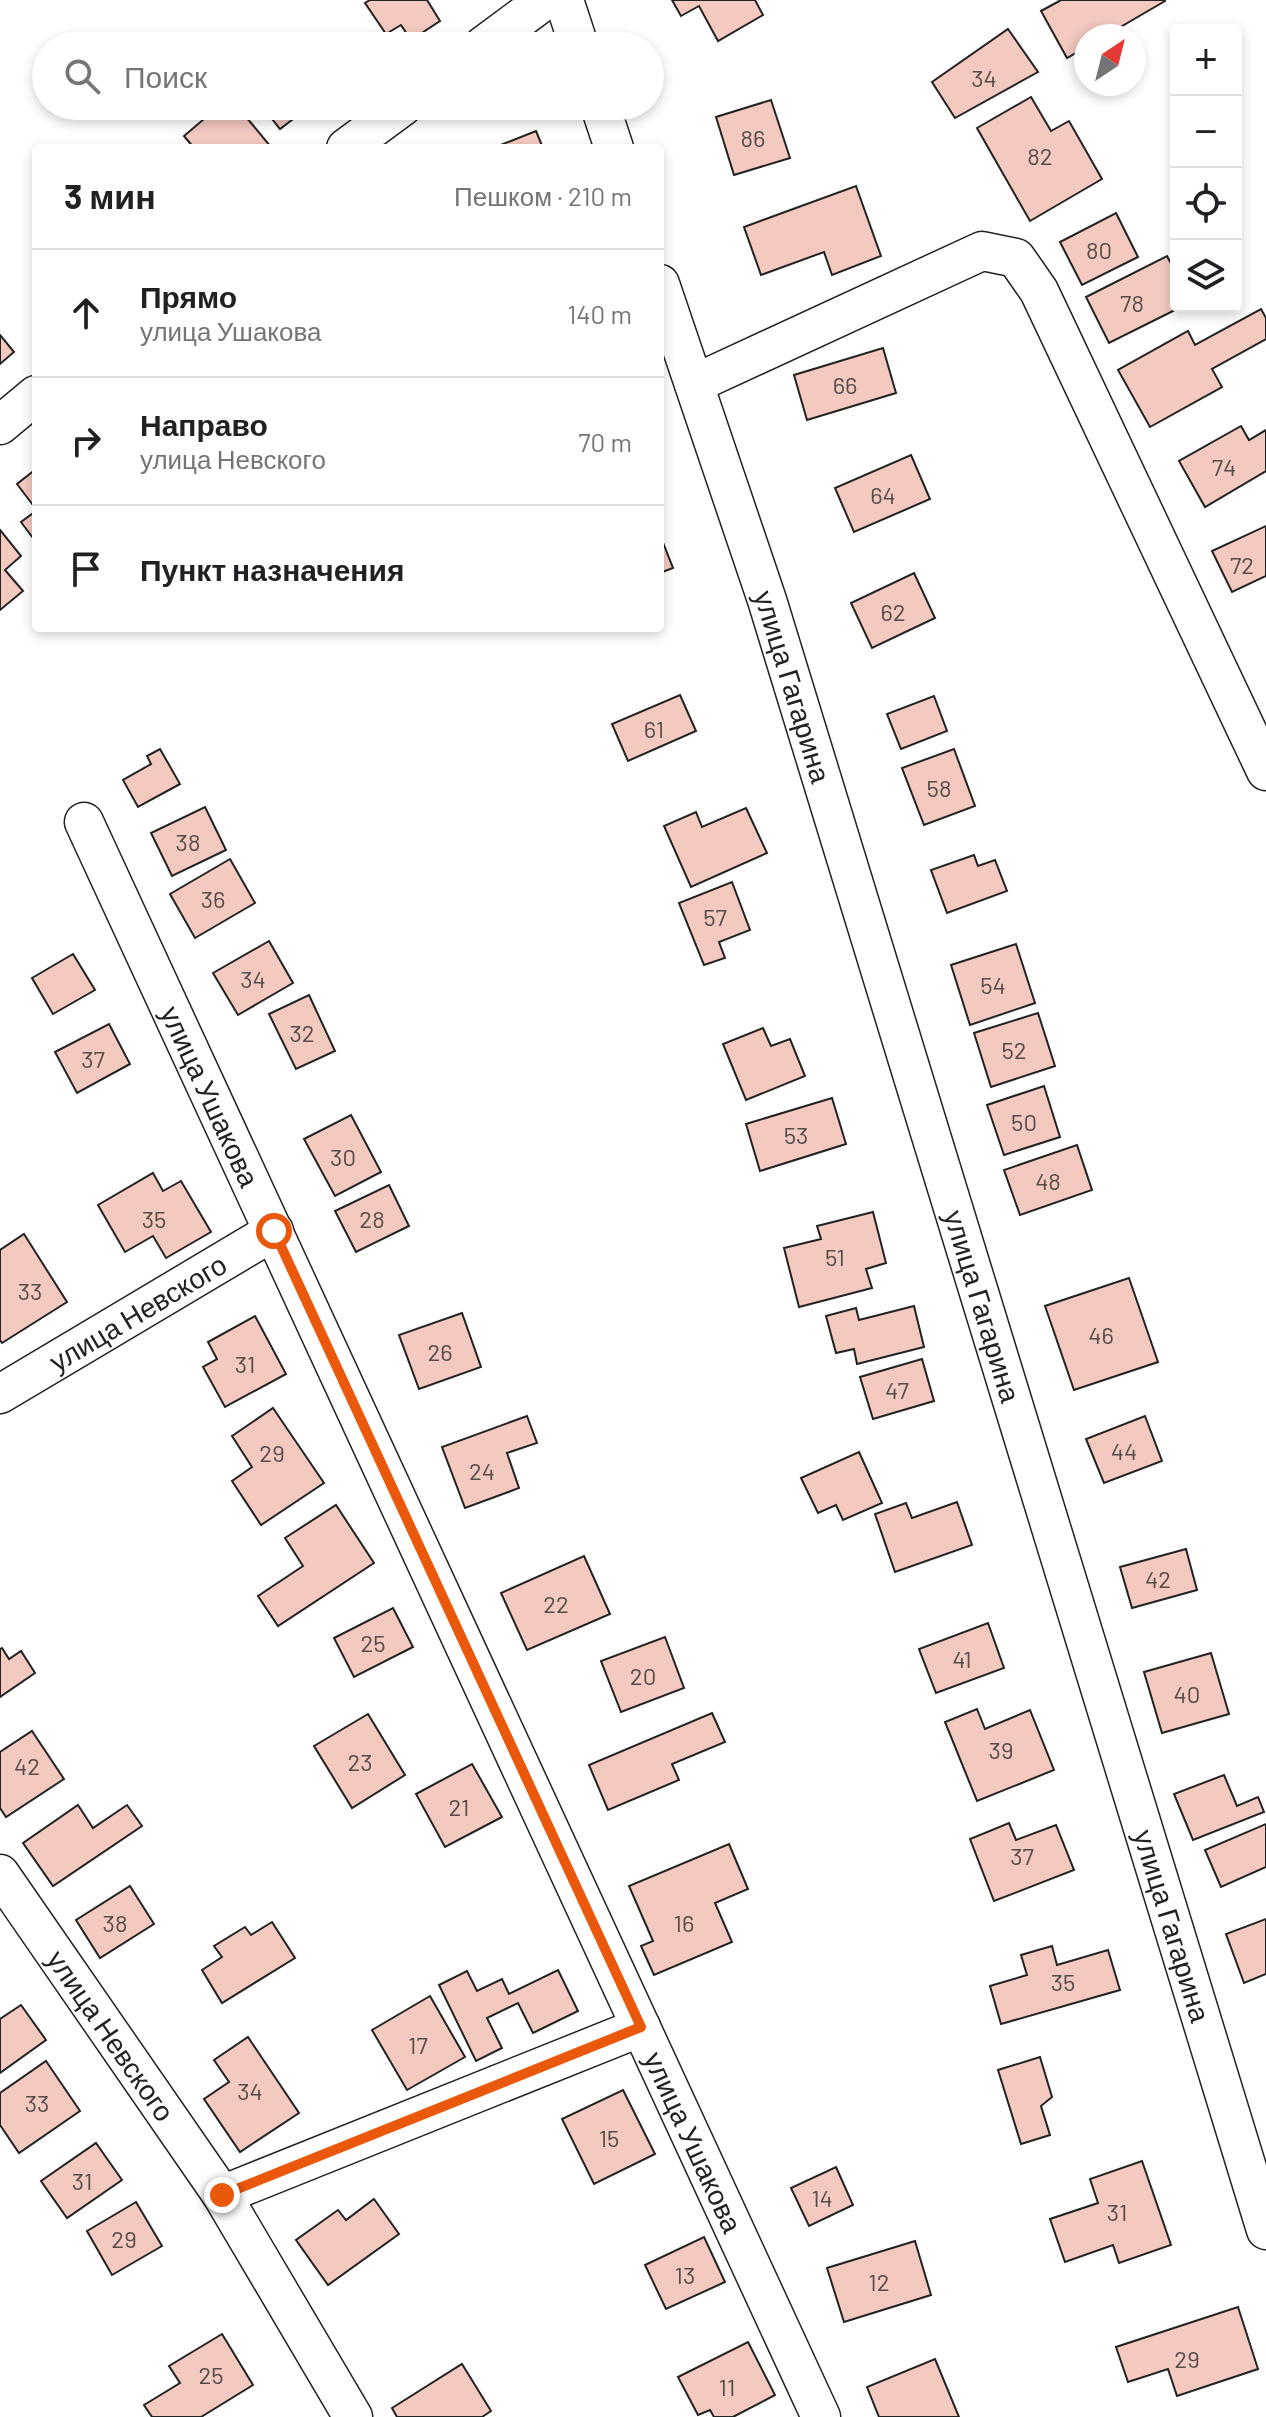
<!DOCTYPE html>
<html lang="ru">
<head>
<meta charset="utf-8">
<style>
  body { margin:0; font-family:Barlow,sans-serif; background:#f6f6f6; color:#202124 }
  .controls { position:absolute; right:24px; top:24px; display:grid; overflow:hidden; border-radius:8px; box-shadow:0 4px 12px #0003 }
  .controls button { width:72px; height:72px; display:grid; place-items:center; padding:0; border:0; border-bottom:2px solid #e0e0e0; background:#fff; color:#202124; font:40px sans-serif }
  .compass { position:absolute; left:1074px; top:24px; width:72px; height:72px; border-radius:50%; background:#fff; box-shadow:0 4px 12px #0003; rotate:35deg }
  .stop { position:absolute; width:24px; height:24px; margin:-18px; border:6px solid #ea580c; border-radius:50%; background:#fff }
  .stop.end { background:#ea580c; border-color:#fff; box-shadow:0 2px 8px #0008 }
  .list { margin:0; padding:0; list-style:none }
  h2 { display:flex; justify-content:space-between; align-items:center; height:104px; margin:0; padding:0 32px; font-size:34px }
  h2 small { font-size:26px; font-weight:400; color:#757577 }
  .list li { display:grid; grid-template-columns:52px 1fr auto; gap:24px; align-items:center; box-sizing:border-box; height:128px; padding:0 32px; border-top:2px solid #e0e0e0 }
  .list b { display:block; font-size:30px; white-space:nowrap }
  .list p { margin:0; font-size:26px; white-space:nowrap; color:#757577 }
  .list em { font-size:26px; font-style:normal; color:#757577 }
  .icon { flex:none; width:44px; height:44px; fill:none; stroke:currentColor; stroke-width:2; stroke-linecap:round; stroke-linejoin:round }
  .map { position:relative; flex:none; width:1266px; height:2417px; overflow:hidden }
  .search { position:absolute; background:#fff; box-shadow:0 4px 12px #0003; left:32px; top:32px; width:632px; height:88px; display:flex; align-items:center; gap:20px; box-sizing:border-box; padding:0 28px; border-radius:44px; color:#757577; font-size:30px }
  .panel { position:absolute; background:#fff; box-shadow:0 4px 12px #0003; left:32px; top:144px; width:632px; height:488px; border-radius:8px }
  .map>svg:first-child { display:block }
  .building { fill:#f3c9c0; stroke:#222; stroke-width:2 }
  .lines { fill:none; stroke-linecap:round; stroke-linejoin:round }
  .street-casing { stroke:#222; stroke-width:41 }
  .street { stroke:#fff; stroke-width:38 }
  .route { stroke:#ea580c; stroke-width:10 }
  .labels { text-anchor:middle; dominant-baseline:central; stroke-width:6; stroke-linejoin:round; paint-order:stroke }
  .number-label { font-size:24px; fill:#564c4a }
  .street-label { font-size:28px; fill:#222; stroke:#fff }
</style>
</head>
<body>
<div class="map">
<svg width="1266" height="2417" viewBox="0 0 1266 2417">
  <rect width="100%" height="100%" fill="#fff"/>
  <g class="building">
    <path d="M370,0H427L440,21L411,40L401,25L386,34L365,3Z"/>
    <path d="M672,0H755L763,15L718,41L699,6L681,16Z"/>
    <path d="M1061,0H1165V1L1105,36H1086V47L1067,58L1041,11Z"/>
    <path d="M1008,29L1038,72L955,118L932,82Z"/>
    <path d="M1031,97L1051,131L1069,121L1102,179L1030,221L977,128Z"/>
    <path d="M771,100L790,158L734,175L716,117Z"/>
    <path d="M192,106H237L271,147L194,148L184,136L204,119Z"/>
    <path d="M262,106H310L280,129Z"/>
    <path d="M536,131L543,148H493Z"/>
    <path d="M856,186L881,256L832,275L824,252L761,275L744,227Z"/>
    <path d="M1116,213L1138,257L1082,285L1060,242Z"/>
    <path d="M1167,256L1176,273V306H1183L1109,343L1086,297Z"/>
    <path d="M1261,309L1266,318V339L1212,369L1222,387L1150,427L1118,370L1188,331L1195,345Z"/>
    <path d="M0,335L14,352L0,364Z"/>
    <path d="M883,348L896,393L807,420L794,375Z"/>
    <path d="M1241,426L1249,440L1266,430V471L1205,507L1179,461Z"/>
    <path d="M911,455L930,499L854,532L835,488Z"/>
    <path d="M36,469V509L17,484Z"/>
    <path d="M36,511V542L21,522Z"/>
    <path d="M1266,526V576L1232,592L1212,551Z"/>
    <path d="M0,530L21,556L5,570L23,591L0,610Z"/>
    <path d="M660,535L673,568L660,573Z"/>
    <path d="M914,573L935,618L872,648L851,603Z"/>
    <path d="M680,695L696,731L628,761L612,724Z"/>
    <path d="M934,696L947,731L901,749L887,714Z"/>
    <path d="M160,749L180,784L138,807L123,780L151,764L147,756Z"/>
    <path d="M954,749L975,806L924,825L902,768Z"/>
    <path d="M205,807L226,850L172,876L151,833Z"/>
    <path d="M746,808L767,853L691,887L664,826L696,812L702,827Z"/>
    <path d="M974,855L978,866L995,860L1007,891L947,913L931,870Z"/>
    <path d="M230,859L255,903L195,938L170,894Z"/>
    <path d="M732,882L750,930L719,942L725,958L704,965L679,903Z"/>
    <path d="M269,941L293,983L238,1015L213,973Z"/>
    <path d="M1016,944L1035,1003L970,1025L951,965Z"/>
    <path d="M73,954L95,990L53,1014L32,978Z"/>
    <path d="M309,995L335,1051L296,1069L269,1014Z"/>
    <path d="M1038,1013L1055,1066L991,1087L974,1033Z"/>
    <path d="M109,1024L130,1064L77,1093L55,1052Z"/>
    <path d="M763,1028L771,1046L790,1039L805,1076L746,1100L723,1044Z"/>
    <path d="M1044,1086L1060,1137L1004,1155L987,1105Z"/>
    <path d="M832,1098L846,1144L760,1171L746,1124Z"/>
    <path d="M351,1115L381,1172L335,1196L304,1139Z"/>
    <path d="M1077,1145L1092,1190L1020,1215L1004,1170Z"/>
    <path d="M153,1173L163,1191L181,1181L211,1232L166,1258L153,1236L125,1252L98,1205Z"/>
    <path d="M389,1185L409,1226L356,1252L335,1211Z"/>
    <path d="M873,1212L886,1263L866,1269L872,1288L799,1307L784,1248L821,1239L817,1226Z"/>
    <path d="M24,1234L67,1302L2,1343L0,1340V1250Z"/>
    <path d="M1129,1278L1158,1362L1074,1390L1045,1306Z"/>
    <path d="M914,1306L924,1347L857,1364L854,1349L836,1353L826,1316L856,1308L859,1320Z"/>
    <path d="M462,1313L481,1367L419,1389L399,1335Z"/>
    <path d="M255,1316L286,1374L225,1407L203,1367L217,1359L208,1342Z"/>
    <path d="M922,1359L934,1401L873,1419L860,1377Z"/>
    <path d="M273,1408L324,1483L261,1525L232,1481L252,1467L232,1436Z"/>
    <path d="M527,1416L537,1443L507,1453L519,1488L465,1508L442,1447Z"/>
    <path d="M1145,1416L1162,1461L1104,1483L1086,1439Z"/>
    <path d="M859,1452L882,1503L843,1520L836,1505L818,1513L801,1478Z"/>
    <path d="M957,1502L972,1545L895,1572L875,1514L906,1503L912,1518Z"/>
    <path d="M336,1505L374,1563L278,1626L258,1596L303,1566L285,1538Z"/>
    <path d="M1186,1549L1197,1590L1132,1608L1120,1567Z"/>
    <path d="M584,1556L610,1614L527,1650L501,1593Z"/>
    <path d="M393,1608L413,1647L354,1677L334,1638Z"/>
    <path d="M988,1623L1004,1668L936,1693L919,1649Z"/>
    <path d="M665,1637L684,1688L621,1712L601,1661Z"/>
    <path d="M2,1648L9,1659L21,1651L35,1673L0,1697V1649Z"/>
    <path d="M1211,1653L1229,1714L1162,1733L1144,1672Z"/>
    <path d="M977,1709L985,1729L1030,1710L1054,1770L977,1801L945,1722Z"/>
    <path d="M712,1713L725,1742L672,1764L679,1780L608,1810L589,1765Z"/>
    <path d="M368,1714L405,1775L352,1808L314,1746Z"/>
    <path d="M32,1731L64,1779L6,1817L0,1808V1752Z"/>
    <path d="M472,1764L502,1817L445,1847L416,1794Z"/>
    <path d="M1224,1775L1237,1806L1258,1797L1264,1812L1193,1840L1174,1794Z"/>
    <path d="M78,1805L93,1828L127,1805L142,1826L53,1886L23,1843Z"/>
    <path d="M1009,1823L1016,1840L1056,1825L1074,1870L994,1901L970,1839Z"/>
    <path d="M1266,1824V1867L1221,1887L1205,1850Z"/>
    <path d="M729,1844L748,1889L715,1903L732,1942L654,1975L641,1946L653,1941L629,1886Z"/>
    <path d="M130,1886L154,1924L100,1958L76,1920Z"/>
    <path d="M1266,1919V1974L1244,1983L1226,1934Z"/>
    <path d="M272,1922L295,1958L222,2003L202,1970L222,1957L214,1946L245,1927L251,1935Z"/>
    <path d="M1052,1946L1057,1965L1108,1950L1120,1990L1001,2024L990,1986L1027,1975L1021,1955Z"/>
    <path d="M558,1970L578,2011L533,2033L518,2003L487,2018L502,2048L476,2061L439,1985L467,1971L477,1991L502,1979L509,1994Z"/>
    <path d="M430,1996L465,2057L407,2090L372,2030Z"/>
    <path d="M21,2005L46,2040L0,2073V2019Z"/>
    <path d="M248,2037L299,2113L240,2152L204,2099L229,2082L214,2060Z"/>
    <path d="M1040,2057L1052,2097L1041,2106L1050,2135L1021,2144L998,2070Z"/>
    <path d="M46,2061L80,2111L19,2153L0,2125V2093Z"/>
    <path d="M623,2090L655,2154L594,2184L562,2119Z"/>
    <path d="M96,2143L122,2180L67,2218L41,2181Z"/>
    <path d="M1142,2161L1171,2245L1119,2263L1113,2245L1065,2262L1050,2219L1098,2203L1090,2179Z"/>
    <path d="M836,2167L853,2205L809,2226L791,2188Z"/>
    <path d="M374,2199L399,2234L328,2285L296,2240L338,2210L346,2220Z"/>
    <path d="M136,2202L162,2246L112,2275L87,2231Z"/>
    <path d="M704,2237L725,2282L666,2309L645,2265Z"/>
    <path d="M915,2241L931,2295L844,2322L827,2268Z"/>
    <path d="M1238,2307L1258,2369L1177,2396L1168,2369L1128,2382L1116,2347Z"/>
    <path d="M222,2334L253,2385L201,2417H152L144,2405L180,2383L169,2366Z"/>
    <path d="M748,2342L775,2395L733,2417H714L710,2410L698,2415L678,2377Z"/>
    <path d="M935,2359L959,2417H879L867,2387Z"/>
    <path d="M462,2364L491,2411L482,2417H397L392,2408Z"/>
  </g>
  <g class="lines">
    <defs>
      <g id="street">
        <path d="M564,0L579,46"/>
        <path d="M483,46L545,0"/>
        <path d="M600,106L614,148"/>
        <path d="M346,148L403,106"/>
        <path id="s1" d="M660,284L767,600L1266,2230"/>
        <path d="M694,384L982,251L1016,258L1039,291L1266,771"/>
        <path d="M0,425L36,395"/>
        <path id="s2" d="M84,822L821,2417"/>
        <path id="s3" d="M0,1394L274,1231"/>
        <path id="s4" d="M0,1874L222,2195L353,2417"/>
        <path d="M222,2195L641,2027"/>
      </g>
    </defs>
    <use href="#street" class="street-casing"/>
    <use href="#street" class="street"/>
  </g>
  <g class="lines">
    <path class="route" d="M222,2195L641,2027L274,1231"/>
  </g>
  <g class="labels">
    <g class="number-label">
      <text x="984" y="77">34</text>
      <text x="753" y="137">86</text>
      <text x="1040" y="155">82</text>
      <text x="1099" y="249">80</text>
      <text x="1132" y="302">78</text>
      <text x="845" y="384">66</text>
      <text x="1224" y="466">74</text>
      <text x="883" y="494">64</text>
      <text x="1242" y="564">72</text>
      <text x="893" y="611">62</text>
      <text x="654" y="728">61</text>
      <text x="939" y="787">58</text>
      <text x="188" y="841">38</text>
      <text x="213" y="898">36</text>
      <text x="715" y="916">57</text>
      <text x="253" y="978">34</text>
      <text x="993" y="984">54</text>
      <text x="302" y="1032">32</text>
      <text x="1014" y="1049">52</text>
      <text x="93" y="1058">37</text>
      <text x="1024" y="1121">50</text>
      <text x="796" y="1134">53</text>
      <text x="343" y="1156">30</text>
      <text x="1048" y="1180">48</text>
      <text x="154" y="1218">35</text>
      <text x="372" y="1218">28</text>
      <text x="835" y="1256">51</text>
      <text x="30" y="1290">33</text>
      <text x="1101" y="1334">46</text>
      <text x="440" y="1351">26</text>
      <text x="245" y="1363">31</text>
      <text x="897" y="1389">47</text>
      <text x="1124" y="1450">44</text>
      <text x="272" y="1452">29</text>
      <text x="482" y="1470">24</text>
      <text x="1158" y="1578">42</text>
      <text x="556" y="1603">22</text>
      <text x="373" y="1642">25</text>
      <text x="962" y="1658">41</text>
      <text x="643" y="1675">20</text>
      <text x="1187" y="1693">40</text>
      <text x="1001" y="1749">39</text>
      <text x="360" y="1761">23</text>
      <text x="27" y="1765">42</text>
      <text x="459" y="1806">21</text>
      <text x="1022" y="1855">37</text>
      <text x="115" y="1922">38</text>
      <text x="684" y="1922">16</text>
      <text x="1063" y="1981">35</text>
      <text x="418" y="2044">17</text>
      <text x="250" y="2090">34</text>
      <text x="37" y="2102">33</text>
      <text x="609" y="2137">15</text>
      <text x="82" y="2180">31</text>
      <text x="822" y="2197">14</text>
      <text x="1117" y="2211">31</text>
      <text x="124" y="2238">29</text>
      <text x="685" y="2274">13</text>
      <text x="879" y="2281">12</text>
      <text x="1187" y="2358">29</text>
      <text x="211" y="2374">25</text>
      <text x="727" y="2386">11</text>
    </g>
    <g class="street-label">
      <text stroke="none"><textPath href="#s1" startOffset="424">улица Гагарина</textPath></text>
      <text stroke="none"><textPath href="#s2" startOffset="302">улица Ушакова</textPath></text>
      <text stroke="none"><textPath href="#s1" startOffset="1072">улица Гагарина</textPath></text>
      <text stroke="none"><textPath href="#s3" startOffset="160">улица Невского</textPath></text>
      <text stroke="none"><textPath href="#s1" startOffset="1720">улица Гагарина</textPath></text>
      <text stroke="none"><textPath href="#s4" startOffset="196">улица Невского</textPath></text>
      <text stroke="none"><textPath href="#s2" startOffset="1454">улица Ушакова</textPath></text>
    </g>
  </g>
</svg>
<div class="controls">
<button>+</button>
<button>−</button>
<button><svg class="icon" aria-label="locate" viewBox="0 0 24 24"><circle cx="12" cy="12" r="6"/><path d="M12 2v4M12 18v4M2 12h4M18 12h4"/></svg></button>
<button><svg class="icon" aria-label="layers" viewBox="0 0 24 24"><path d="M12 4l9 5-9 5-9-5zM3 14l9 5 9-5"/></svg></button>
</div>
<svg class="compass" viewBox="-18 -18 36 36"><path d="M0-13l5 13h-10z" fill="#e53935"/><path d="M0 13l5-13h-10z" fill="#757577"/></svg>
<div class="stop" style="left:274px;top:1231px"></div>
<div class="stop end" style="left:222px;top:2195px"></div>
<div class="search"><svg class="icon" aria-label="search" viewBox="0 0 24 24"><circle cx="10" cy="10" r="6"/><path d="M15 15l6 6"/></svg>Поиск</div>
<section class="panel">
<h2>3 мин<small>Пешком · 210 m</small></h2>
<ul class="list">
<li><svg class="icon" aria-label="ahead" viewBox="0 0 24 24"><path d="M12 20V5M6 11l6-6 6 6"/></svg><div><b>Прямо</b><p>улица Ушакова</p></div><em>140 m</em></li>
<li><svg class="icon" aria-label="right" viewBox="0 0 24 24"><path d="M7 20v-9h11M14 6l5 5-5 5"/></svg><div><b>Направо</b><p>улица Невского</p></div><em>70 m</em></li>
<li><svg class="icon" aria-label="arrive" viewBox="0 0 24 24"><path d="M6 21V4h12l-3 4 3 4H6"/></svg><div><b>Пункт назначения</b></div></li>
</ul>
</section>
</div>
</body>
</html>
